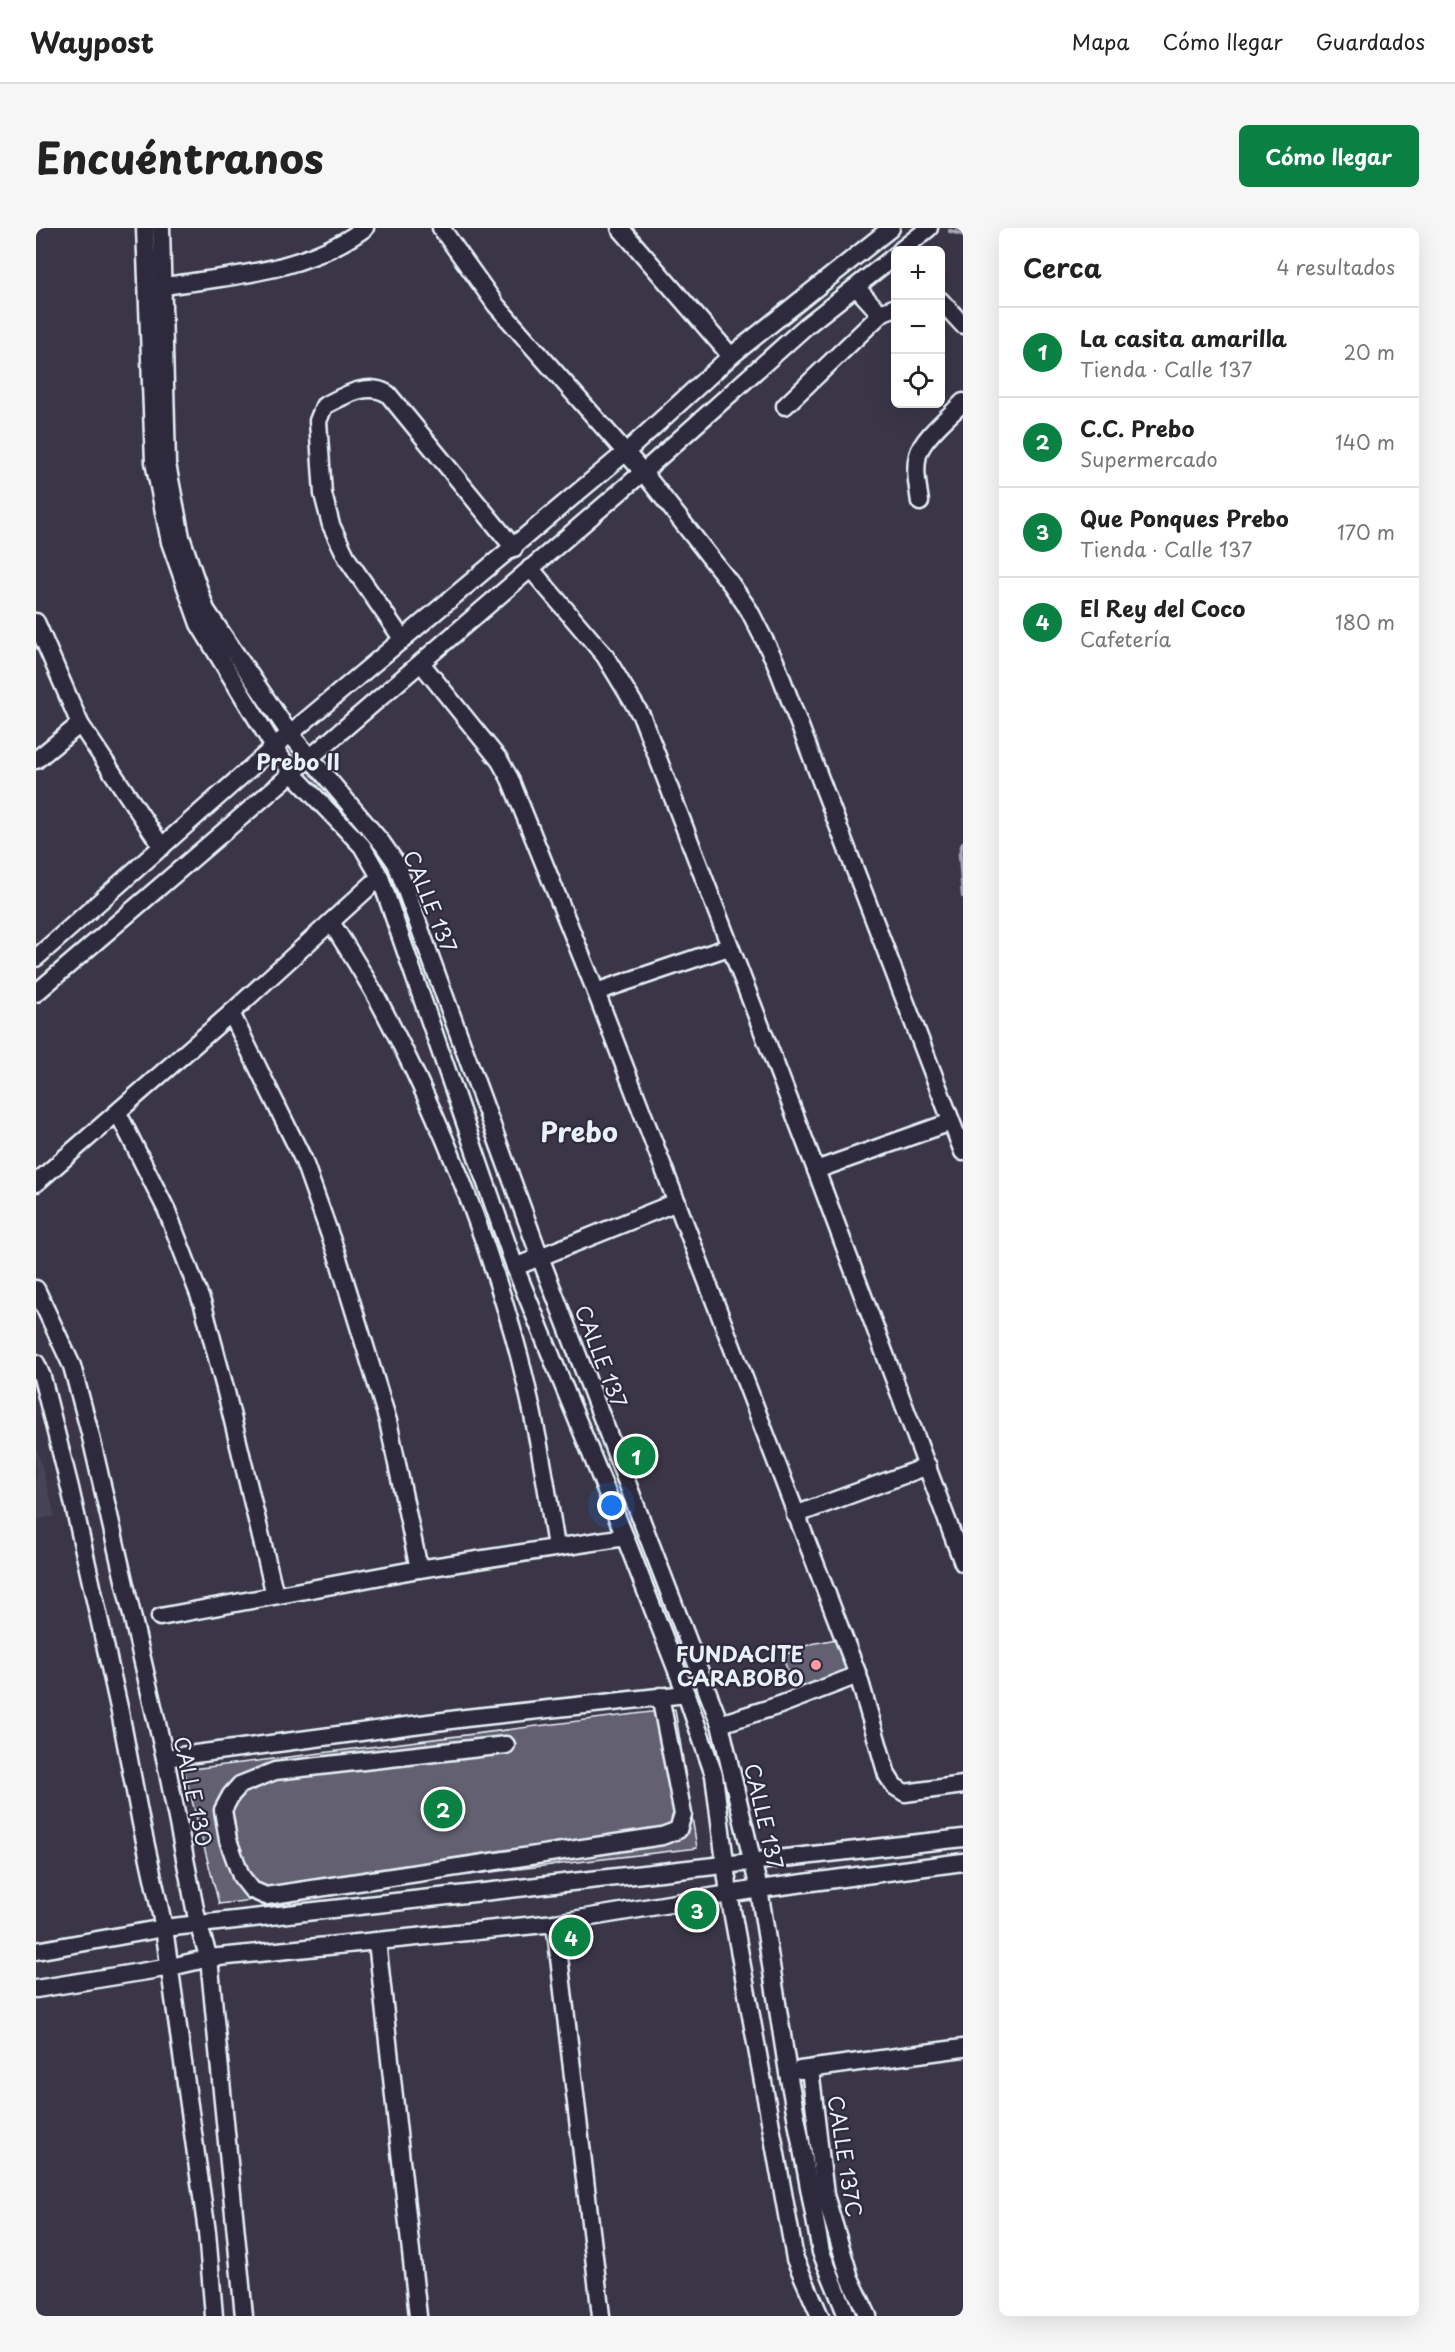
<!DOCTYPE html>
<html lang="es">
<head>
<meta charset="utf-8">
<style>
  body { margin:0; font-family:"Playpen Sans",sans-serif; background:#f6f6f6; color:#222 }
  .controls { position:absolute; right:18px; top:18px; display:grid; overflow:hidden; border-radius:9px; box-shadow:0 6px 24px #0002 }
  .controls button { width:54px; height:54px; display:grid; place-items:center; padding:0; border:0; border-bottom:2px solid #e0e0e0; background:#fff; color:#222; font:30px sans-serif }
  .you { position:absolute; left:576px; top:1278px; width:21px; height:21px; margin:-15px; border:4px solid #fff; border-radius:50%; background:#1a73e8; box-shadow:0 0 0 9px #1a73e833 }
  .badge { display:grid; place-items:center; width:39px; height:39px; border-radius:50%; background:#0b8043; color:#fff; font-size:20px; font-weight:700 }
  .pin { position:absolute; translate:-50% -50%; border:3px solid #fff; box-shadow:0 2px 6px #0006 }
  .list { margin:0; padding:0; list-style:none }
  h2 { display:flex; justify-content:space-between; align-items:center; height:78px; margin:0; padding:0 24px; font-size:26px }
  h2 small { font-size:20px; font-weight:400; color:#767676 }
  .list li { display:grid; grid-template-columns:39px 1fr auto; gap:18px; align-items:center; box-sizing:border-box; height:90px; padding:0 24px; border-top:2px solid #e0e0e0 }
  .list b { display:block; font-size:22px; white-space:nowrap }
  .list p { margin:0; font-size:20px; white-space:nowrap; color:#767676 }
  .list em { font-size:20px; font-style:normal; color:#767676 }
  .icon { flex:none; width:33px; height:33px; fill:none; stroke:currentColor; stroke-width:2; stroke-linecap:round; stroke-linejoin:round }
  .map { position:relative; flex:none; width:927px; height:2088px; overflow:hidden; border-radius:9px }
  header { display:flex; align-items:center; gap:36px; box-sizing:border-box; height:84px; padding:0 30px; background:#fff; border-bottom:2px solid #e0e0e0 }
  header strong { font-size:28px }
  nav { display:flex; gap:33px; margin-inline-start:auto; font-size:21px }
  .intro { display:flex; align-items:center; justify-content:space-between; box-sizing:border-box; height:144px; padding:0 36px }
  h1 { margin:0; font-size:42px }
  .button { padding:15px 27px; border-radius:9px; background:#0b8043; color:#fff; font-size:21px; font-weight:700 }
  main { display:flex; gap:36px; padding:0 36px }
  aside { flex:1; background:#fff; border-radius:9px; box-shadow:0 6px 24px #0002 }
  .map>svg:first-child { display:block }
  .built { fill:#464354 }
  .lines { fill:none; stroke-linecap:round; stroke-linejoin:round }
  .stream { stroke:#a2a6b1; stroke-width:4.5 }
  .building { fill:#636171; stroke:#e8f1f8; stroke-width:1.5 }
  .minor-casing { stroke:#e8f1f8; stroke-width:21 }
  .minor { stroke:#2f2a3d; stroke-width:16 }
  .poi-dot { fill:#ff9aa2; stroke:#2f2a3d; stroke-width:2 }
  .labels { text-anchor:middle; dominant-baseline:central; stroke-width:4.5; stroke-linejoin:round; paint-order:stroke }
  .street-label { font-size:21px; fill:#e8f1f8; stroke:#2f2a3d }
  .poi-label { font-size:21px; font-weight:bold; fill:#e8f1f8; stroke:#2f2a3d; text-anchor:end }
  .neighbourhood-label { font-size:22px; font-weight:bold; fill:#e8f1f8; stroke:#2f2a3d }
  .district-label { font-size:27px; font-weight:bold; fill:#e8f1f8; stroke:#2f2a3d }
</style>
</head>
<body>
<header>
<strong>Waypost</strong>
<nav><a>Mapa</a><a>Cómo llegar</a><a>Guardados</a></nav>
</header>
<div class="intro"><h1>Encuéntranos</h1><a class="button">Cómo llegar</a></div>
<main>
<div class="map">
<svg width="927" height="2088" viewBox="0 0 927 2088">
  <rect width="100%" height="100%" fill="#3a3648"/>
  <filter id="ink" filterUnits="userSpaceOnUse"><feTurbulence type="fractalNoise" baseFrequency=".0167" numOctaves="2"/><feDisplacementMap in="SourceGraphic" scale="12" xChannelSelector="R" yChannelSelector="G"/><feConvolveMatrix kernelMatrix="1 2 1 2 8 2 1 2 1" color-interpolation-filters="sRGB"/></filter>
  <g filter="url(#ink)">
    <path class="built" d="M0,1217L19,1288L0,1292Z"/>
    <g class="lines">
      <g class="stream">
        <path d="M914,3L927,6"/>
        <path d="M927,615L924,626L927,668"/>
      </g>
    </g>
    <g class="building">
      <path d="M800,1411L814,1447L761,1466L746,1428L775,1416Z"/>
      <path d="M639,1481L661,1620L183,1676L148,1542Z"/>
    </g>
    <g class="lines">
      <defs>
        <g id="minor">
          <path d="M109,0L118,234L134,314L163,396L238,519L256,545L326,618L344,649L479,1039L589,1309L650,1466L678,1547L693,1666L759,2031L784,2088"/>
          <path d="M125,0L131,236L145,309L170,382L254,506L346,615L360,635L504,1029L684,1496L723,1661L752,1845L785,2024L811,2088"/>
          <path d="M405,0L460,77L607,244L695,356L713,382L739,433L927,924"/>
          <path d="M584,0L695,128"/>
          <path d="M865,22L893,0"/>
          <path d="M128,58C198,48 270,43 329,0"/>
          <path d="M820,59L840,81L847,84L860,79"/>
          <path d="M904,72L927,97"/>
          <path d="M749,178L847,84"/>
          <path d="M884,274C882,259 878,242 882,227C886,210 915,187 927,174"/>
          <path d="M494,340L569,428L606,489L780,942L927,1335"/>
          <path d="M0,394L44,496L126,619"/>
          <path d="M367,412L312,332L295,297L287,266L282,193L288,178C308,168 331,153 352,166L478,320"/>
          <path d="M385,435L464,533L474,551L560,764L822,1447L851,1547L858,1558L869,1565L927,1557"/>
          <path d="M0,532L44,496"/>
          <path d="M295,694C310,718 326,743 340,768C397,874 444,989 477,1105C497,1175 509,1248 520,1319"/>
          <path d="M0,730L238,519L590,224L695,128L855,0"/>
          <path d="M560,764L693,719"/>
          <path d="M0,765L607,244L770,98L860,27"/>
          <path d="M195,785L267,931L301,1027L352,1193L383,1341"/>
          <path d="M82,885L131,983L167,1077L190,1164L239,1367"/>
          <path d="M780,942L915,894"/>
          <path d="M0,955L195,785L344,649"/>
          <path d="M479,1039L641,974"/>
          <path d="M0,1061L36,1138L54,1205L129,1530L162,1696L173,1730L208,2088"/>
          <path d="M0,1135L6,1149L34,1260L84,1484L105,1595L128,1700L171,2004L178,2088"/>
          <path d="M759,1287L892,1238"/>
          <path d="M124,1389L383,1341L589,1309"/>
          <path d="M684,1496L744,1477L822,1447"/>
          <path d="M470,1517L239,1543L204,1557L195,1567L187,1582L192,1612L205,1648L216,1662L230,1668L626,1608L642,1602L647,1586L624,1468"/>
          <path d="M129,1530L430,1490L650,1466"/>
          <path d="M519,1695L565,2088"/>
          <path d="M341,1713L382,2088"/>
          <path d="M0,1723L128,1700L927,1610"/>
          <path d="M0,1761L135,1739L173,1730L519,1695L723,1661L927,1634"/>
          <path d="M774,1841L789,1967L814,2050L832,2088"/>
          <path d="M764,1842L927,1820"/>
        </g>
      </defs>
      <use href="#minor" class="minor-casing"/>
      <use href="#minor" class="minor"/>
    </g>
  </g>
  <circle class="poi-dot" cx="780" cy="1437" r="6"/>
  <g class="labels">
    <g class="street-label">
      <text transform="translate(395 673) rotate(68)">CALLE 137</text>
      <text transform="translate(566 1128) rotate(69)">CALLE 137</text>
      <text transform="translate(158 1563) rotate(78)">CALLE 130</text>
      <text transform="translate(729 1588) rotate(77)">CALLE 137</text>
      <text transform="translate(810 1928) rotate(81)">CALLE 137C</text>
    </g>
    <g class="poi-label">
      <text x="768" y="1425">FUNDACITE<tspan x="768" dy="24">CARABOBO</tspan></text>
    </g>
    <g class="neighbourhood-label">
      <text x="262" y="532">Prebo II</text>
    </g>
    <g class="district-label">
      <text x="543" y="902">Prebo</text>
    </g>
  </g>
</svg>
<div class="controls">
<button>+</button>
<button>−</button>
<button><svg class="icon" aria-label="locate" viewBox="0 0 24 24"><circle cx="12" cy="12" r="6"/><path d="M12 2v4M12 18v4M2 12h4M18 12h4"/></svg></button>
</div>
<div class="you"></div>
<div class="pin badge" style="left:600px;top:1228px">1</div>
<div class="pin badge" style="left:407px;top:1581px">2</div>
<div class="pin badge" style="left:661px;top:1682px">3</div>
<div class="pin badge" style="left:535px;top:1709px">4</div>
</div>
<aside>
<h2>Cerca<small>4 resultados</small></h2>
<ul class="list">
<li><span class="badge">1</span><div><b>La casita amarilla</b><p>Tienda · Calle 137</p></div><em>20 m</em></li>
<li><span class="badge">2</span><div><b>C.C. Prebo</b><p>Supermercado</p></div><em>140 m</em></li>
<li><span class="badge">3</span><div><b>Que Ponques Prebo</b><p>Tienda · Calle 137</p></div><em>170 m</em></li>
<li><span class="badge">4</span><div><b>El Rey del Coco</b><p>Cafetería</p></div><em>180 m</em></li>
</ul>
</aside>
</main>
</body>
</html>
